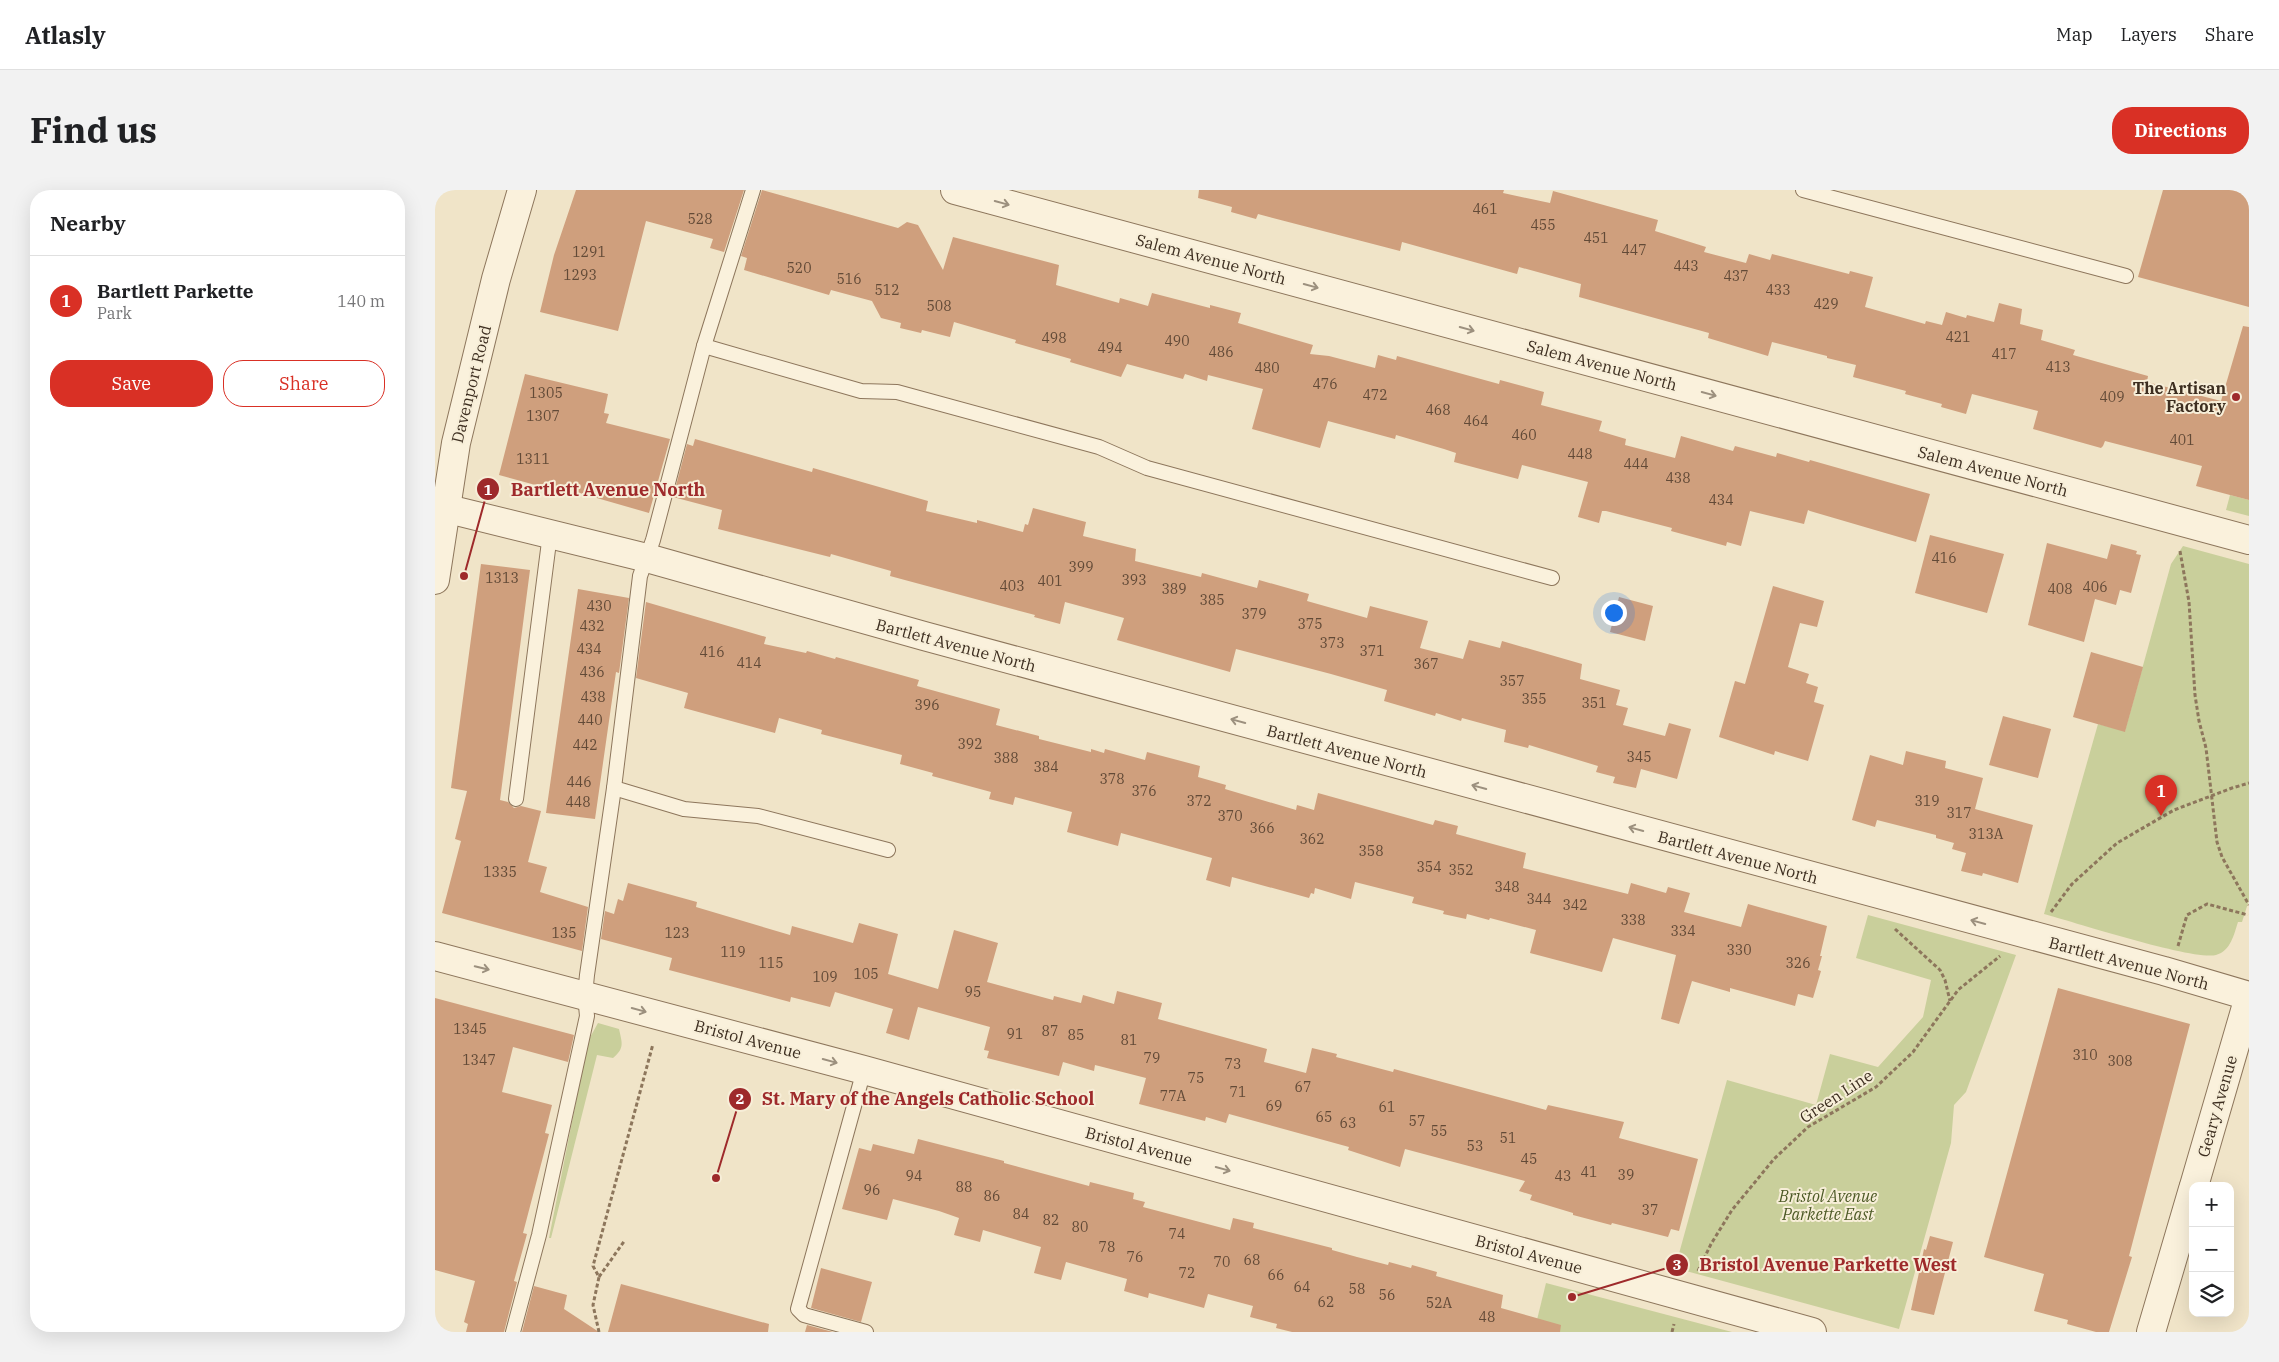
<!DOCTYPE html>
<html lang="en">
<head>
<meta charset="utf-8">
<style>
  body { margin:0; font-family:"IBM Plex Serif",serif; background:#f2f2f2; color:#202124 }
  .controls { position:absolute; right:15px; bottom:15px; display:grid; overflow:hidden; border-radius:10px; box-shadow:0 5px 20px #0002 }
  .controls button { width:45px; height:45px; display:grid; place-items:center; padding:0; border:0; border-bottom:1px solid #e0e0e0; background:#fff; color:#202124; font:25px sans-serif }
  .you { position:absolute; left:1178px; top:422px; width:18px; height:18px; margin:-12px; border:4px solid #fff; border-radius:50%; background:#1a73e8; box-shadow:0 0 0 8px #1a73e833 }
  .badge { display:grid; place-items:center; width:32px; height:32px; border-radius:50%; background:#d93025; color:#fff; font-size:16px; font-weight:700 }
  .pin { position:absolute; translate:-50% -41px; filter:drop-shadow(0 1px 2px #0008) }
  .pin::after { content:''; position:absolute; top:26px; width:18px; height:15px; background:inherit; clip-path:polygon(0 0,100% 0,50% 100%) }
  .list { margin:0; padding:0; list-style:none }
  h2 { display:flex; justify-content:space-between; align-items:center; height:65px; margin:0; padding:0 20px; font-size:21px }
  h2 small { font-size:16px; font-weight:400; color:#757577 }
  .list li { display:grid; grid-template-columns:32px 1fr auto; gap:15px; align-items:center; box-sizing:border-box; height:90px; padding:0 20px; border-top:1px solid #e0e0e0 }
  .list b { display:block; font-size:19px; white-space:nowrap }
  .list p { margin:0; font-size:16px; white-space:nowrap; color:#757577 }
  .list em { font-size:16px; font-style:normal; color:#757577 }
  .actions { display:flex; gap:10px; padding:15px 20px }
  .actions a { flex:1; padding:11px 0; border:1px solid #d93025; border-radius:20px; text-align:center; font-size:18px; color:#d93025 }
  .actions .main { background:#d93025; color:#fff }
  .icon { flex:none; width:28px; height:28px; fill:none; stroke:currentColor; stroke-width:2; stroke-linecap:round; stroke-linejoin:round }
  .map { position:relative; flex:none; width:1814px; height:1142px; overflow:hidden; border-radius:20px }
  header { display:flex; align-items:center; gap:30px; box-sizing:border-box; height:70px; padding:0 25px; background:#fff; border-bottom:1px solid #e0e0e0 }
  header strong { font-size:24px }
  nav { display:flex; gap:28px; margin-inline-start:auto; font-size:18px }
  .intro { display:flex; align-items:center; justify-content:space-between; box-sizing:border-box; height:120px; padding:0 30px }
  h1 { margin:0; font-size:35px }
  .button { padding:12px 22px; border-radius:20px; background:#d93025; color:#fff; font-size:18px; font-weight:700 }
  main { display:flex; gap:30px; padding:0 30px }
  aside { flex:1; background:#fff; border-radius:20px; box-shadow:0 5px 20px #0002 }
  .map>svg:first-child { display:block }
  .green { fill:#c9cf9b }
  .building { fill:#cf9f7d }
  .lines { fill:none; stroke-linecap:round; stroke-linejoin:round }
  .service-casing { stroke:#8d765c; stroke-width:16 }
  .minor-casing { stroke:#8d765c; stroke-width:30 }
  .tertiary-casing { stroke:#8d765c; stroke-width:30 }
  .path { stroke:#8d765c; stroke-width:3; stroke-dasharray:4 2.5; stroke-linecap:butt }
  .service { stroke:#faf1dc; stroke-width:14 }
  .minor { stroke:#faf1dc; stroke-width:28 }
  .tertiary { stroke:#faf1dc; stroke-width:28 }
  .oneway { stroke:#9c907e }
  .poi-dot { fill:#9e2a2b; stroke:#f7eed8; stroke-width:2 }
  .labels { text-anchor:middle; dominant-baseline:central; stroke-width:4; stroke-linejoin:round; paint-order:stroke }
  .number-label { font-size:14px; fill:#624a37 }
  .street-label { font-size:16px; fill:#3d2e20; stroke:#f7eed8 }
  .poi-label { font-size:16px; font-weight:bold; fill:#3d2e20; stroke:#f7eed8; text-anchor:end }
  .park-label { font-size:16px; font-style:italic; fill:#4d5a26; stroke:#f7eed8 }
  .leader { fill:none; stroke:#9e2a2b; stroke-width:2 }
  .callout-dot { fill:#9e2a2b; stroke:#f7eed8; stroke-width:2 }
  .mark-label { font-size:15px; text-anchor:middle; font-weight:bold; fill:#fff }
  .callout-label { font-size:18px; text-anchor:middle; font-weight:bold; fill:#9e2a2b; stroke:#f7eed8; stroke-width:4; stroke-linejoin:round; paint-order:stroke }
</style>
</head>
<body>
<header>
<strong>Atlasly</strong>
<nav><a>Map</a><a>Layers</a><a>Share</a></nav>
</header>
<div class="intro"><h1>Find us</h1><a class="button">Directions</a></div>
<main>
<aside>
<h2>Nearby<small></small></h2>
<ul class="list">
<li><span class="badge">1</span><div><b>Bartlett Parkette</b><p>Park</p></div><em>140 m</em></li>
</ul>
<div class="actions"><a class="main">Save</a><a>Share</a></div>
</aside>
<div class="map">
<svg width="1814" height="1142" viewBox="0 0 1814 1142">
  <rect width="100%" height="100%" fill="#f0e4c8"/>
  <g class="green">
    <path d="M1795,305L1814,310V326L1791,320Z"/>
    <path d="M1748,356L1814,374V710L1807,732H1803C1799,744 1796,761 1781,765C1759,771 1639,732 1609,724L1663,534L1690,541L1736,374Z"/>
    <path d="M1433,725L1581,765L1531,902L1519,915L1516,953L1464,1139L1240,1078L1292,890L1381,915L1395,864L1443,877L1488,827L1496,790L1421,768Z"/>
    <path d="M163,833L184,839C187,853 190,858 178,868L162,865L116,1048H114L153,851Z"/>
    <path d="M1111,1093L1297,1142H1099Z"/>
  </g>
  <g class="building">
    <path d="M141,0H309L289,62L275,58L278,49L211,31L183,141L105,122L119,65Z"/>
    <path d="M327,0L463,38L472,32L483,35L508,80L518,47L624,75L621,95L684,113L685,108L713,116L717,103L775,118V115L806,123L803,133L878,155L875,164L894,166L940,178L943,165L961,170L962,166L1064,194L1065,190L1109,202L1106,215L1167,231L1164,241L1191,249L1190,255L1240,268L1246,246L1298,261L1300,256L1341,267L1342,263L1374,272L1375,270L1495,304L1481,352L1375,321L1373,320L1369,334L1315,321L1306,356L1292,352L1291,356L1236,341L1237,338L1171,321H1167L1164,333L1143,327L1153,292L1087,275L1083,289L1019,272L1021,263L1009,259L961,245L960,249L893,231L885,258L817,239L828,199L773,185L772,191L750,184L748,189L692,174L686,187L635,172L636,169L580,153L581,150L519,132L515,147L487,140L486,143L465,138L466,133L446,128L437,111L396,100L394,105L309,80L312,68L306,66Z"/>
    <path d="M764,0H1069L1068,3L1115,13L1118,1L1223,30L1220,41L1271,57L1269,62L1311,73L1314,64L1335,70L1337,64L1414,84L1415,81L1438,87L1430,117L1490,134L1491,131L1507,135L1511,122L1531,128L1532,125L1559,132L1564,113L1587,119L1585,134L1608,140L1606,150L1640,160L1638,165L1713,186L1712,192L1786,211L1808,136L1814,137V310L1761,296L1767,276L1670,251L1668,256L1666,258L1598,239L1603,221L1537,204L1531,224L1506,217L1507,214L1470,204L1471,201L1418,187L1421,175L1392,168V166L1337,152L1333,166L1273,148L1274,143L1144,107L1146,94L1084,77L1082,84L967,52L965,61L823,24L821,29L796,22L797,17L763,8Z"/>
    <path d="M1728,0H1814V117L1703,87Z"/>
    <path d="M90,184L173,204L169,223L174,224L171,233L235,249L214,323L134,300L133,302H126L64,285Z"/>
    <path d="M260,249L377,282L378,278L493,311L491,321L542,333V330L588,342L590,334L593,335L598,318L651,332L648,346L701,359L700,371L766,387L767,383L822,398L824,390L874,404L872,411L932,428L935,416L993,431L985,458L1028,469L1034,450L1065,458L1067,451L1147,474L1145,489L1185,500L1181,515L1193,518L1188,535L1230,546L1234,533L1256,539L1242,589L1206,579L1201,598L1178,593L1180,587L1161,582L1163,576L1094,555L1093,558L1069,552L1071,540L1027,528L1026,531L1001,523L1000,526L949,511L952,500L896,484L801,459L795,482L682,450L689,428L630,412L625,434L599,427L600,425L455,386L456,381L396,364L395,367L283,339L287,320L238,307L252,254L258,256Z"/>
    <path d="M1495,345L1569,364L1552,423L1480,403Z"/>
    <path d="M1612,353L1672,369L1676,354L1702,361L1701,364L1706,365L1696,403L1685,400L1681,415L1660,409L1649,452L1593,435Z"/>
    <path d="M46,374L95,380L65,610L73,612L79,618L86,616L106,621L93,672L112,677L105,702L153,717L147,761L7,723L26,651L20,649L32,601L16,598Z"/>
    <path d="M1338,396L1389,411L1382,437L1365,433L1353,477L1374,484L1371,493L1383,497L1379,512L1389,515L1373,571L1340,561L1339,565L1284,547L1300,491L1310,494Z"/>
    <path d="M143,399L194,408L184,483L181,482L160,629L111,623Z"/>
    <path d="M1184,407L1218,416L1210,451L1175,442Z"/>
    <path d="M211,412L331,447L329,454L371,463L372,461L400,469L401,467L484,490L482,496L565,519L561,535L604,546V549L656,562V559L669,563L670,559L710,570L712,562L765,576L763,587L791,595L790,599L861,620L862,615L879,620L883,603L998,635L1000,630L1023,636L1021,644L1091,663L1088,678L1193,704L1196,693L1231,703L1233,697L1255,703L1249,722L1306,737L1313,714L1392,736L1385,766H1387L1383,780L1386,781L1378,808L1363,804L1360,816L1295,798V802L1257,791L1244,834L1226,829L1241,765L1178,748L1167,782L1095,763L1101,740L1055,728L1054,730L1032,724L1031,729L1008,724L1009,721L977,713L979,707L920,692L916,709L880,698L879,704L876,703L874,708L797,687L795,697L771,690L777,668L686,643L683,656L632,642L637,622L580,607L578,615L554,609L556,602L497,586L498,583L465,574L467,565L386,544L387,540L344,528L340,543L249,518L253,503L201,488Z"/>
    <path d="M1656,462L1708,477L1690,542L1638,527Z"/>
    <path d="M1568,526L1616,539L1603,588L1554,575Z"/>
    <path d="M1471,561L1511,571L1510,578L1548,588L1540,619L1598,635L1583,693L1548,683L1547,686L1526,681L1531,663L1517,659L1519,653L1501,648V645L1442,630L1440,637L1417,630L1435,565L1468,575Z"/>
    <path d="M193,693L262,712L261,717L355,745L357,736L418,753L424,733L463,744L453,784L503,799L519,740L563,753L552,792L618,810L619,806L646,813L648,805L679,814L682,801L727,813L723,829L832,859L829,872L871,883L877,858L902,864L901,867L958,882L959,879L1111,920L1113,915L1189,932L1184,948L1263,969L1244,1041L1236,1039L1233,1047L1177,1033L1176,1035L1138,1025V1023L1095,1010L1097,1005L1084,1001L1090,991L970,959L965,977L913,960L914,957L794,924L791,933L771,927L770,931L704,914L711,888L660,875L659,881L628,872L624,886L552,868L554,861L549,860L555,837L483,817L474,850L451,843L458,819L400,802L395,817L356,807L355,812L234,780L237,768L166,749L170,721L179,724L183,709L188,711Z"/>
    <path d="M1623,798L1755,834L1694,1066L1697,1067L1674,1142H1661L1632,1134L1633,1130L1599,1121L1609,1084L1549,1067Z"/>
    <path d="M0,808L139,845L133,872L78,857L67,902L117,915L110,943L114,944L88,1043L92,1044L79,1091L82,1092L69,1142H31L33,1134L29,1132L40,1091L0,1080Z"/>
    <path d="M483,949L569,971V973L654,996L655,992L699,1003L698,1009L710,1012L708,1017L795,1040L798,1028L819,1033L818,1038L897,1058V1060L922,1067L953,1075L954,1072L976,1078L977,1075L1002,1082L1001,1086L1068,1105L1066,1118L1126,1135L1125,1142H857L841,1138L842,1134L815,1127L818,1116L773,1104L769,1118L714,1103L713,1108L689,1101L692,1089L631,1072L626,1090L599,1083L606,1057L548,1040L545,1052L519,1045L524,1028L504,1021L458,1009L452,1030L407,1019L424,958L436,961L438,954L479,964Z"/>
    <path d="M1495,1046L1518,1052L1499,1125L1476,1120L1489,1059L1491,1060Z"/>
    <path d="M386,1078L437,1092L426,1132L376,1118Z"/>
    <path d="M186,1094L334,1134L333,1142H173Z"/>
    <path d="M99,1096L132,1105L129,1119L164,1142H87Z"/>
    <path d="M372,1135L398,1142H370Z"/>
  </g>
  <g class="lines">
    <defs>
      <g id="service">
        <path d="M1368,0L1691,86"/>
        <path d="M269,156L426,201L462,202L664,257L712,278L1117,388"/>
        <path d="M179,598L249,619L323,626L453,660"/>
        <path d="M81,609L115,344"/>
        <path d="M429,880L363,1119L369,1125L431,1142"/>
        <path d="M78,1142L104,1045L152,826L150,805L152,785L179,598L205,386L218,350L269,156L318,0"/>
      </g>
      <g id="minor">
        <path d="M520,0L1814,350"/>
        <path d="M9,318L212,368L489,446L1729,781L1814,806"/>
        <path d="M0,766L429,880L1377,1142"/>
        <path d="M1759,996L1814,807"/>
        <path d="M1716,1142L1758,999"/>
      </g>
      <path id="tertiary" d="M0,390L21,253L61,89L87,0"/>
    </defs>
    <use href="#service" class="service-casing"/>
    <use href="#minor" class="minor-casing"/>
    <use href="#tertiary" class="tertiary-casing"/>
    <g class="path">
      <path d="M1745,361L1754,412L1760,505L1764,531L1771,558L1782,652L1787,667L1814,715"/>
      <path d="M1616,722L1637,694L1682,653L1739,620L1797,598L1814,593"/>
      <path d="M1460,739L1505,780L1510,790L1515,811"/>
      <path d="M1743,756L1752,725L1772,714L1813,725"/>
      <path d="M1263,1081L1276,1054L1297,1020L1339,969L1373,937L1441,897L1478,862L1523,800L1565,766"/>
      <path d="M164,1087L190,1050"/>
      <path d="M164,1142L158,1115L164,1087L158,1076L218,854"/>
      <path d="M1237,1142L1239,1134"/>
    </g>
    <use href="#service" class="service"/>
    <use href="#minor" class="minor"/>
    <use href="#tertiary" class="tertiary"/>
  </g>
  <defs><path id="oneway-shaft" d="M-6 0H5M1.5-3L5.5 0L1.5 3" fill="none" stroke-width="1.6" stroke-linecap="round" stroke-linejoin="round" transform="scale(1.25)"/></defs>
  <g class="oneway">
    <use href="#oneway-shaft" transform="translate(567 13) rotate(15)"/>
    <use href="#oneway-shaft" transform="translate(876 96) rotate(15)"/>
    <use href="#oneway-shaft" transform="translate(1032 139) rotate(15)"/>
    <use href="#oneway-shaft" transform="translate(1274 204) rotate(15)"/>
    <use href="#oneway-shaft" transform="translate(803 531) rotate(-165)"/>
    <use href="#oneway-shaft" transform="translate(1044 597) rotate(-165)"/>
    <use href="#oneway-shaft" transform="translate(1201 639) rotate(-165)"/>
    <use href="#oneway-shaft" transform="translate(1543 732) rotate(-165)"/>
    <use href="#oneway-shaft" transform="translate(47 778) rotate(14)"/>
    <use href="#oneway-shaft" transform="translate(204 820) rotate(15)"/>
    <use href="#oneway-shaft" transform="translate(395 871) rotate(15)"/>
    <use href="#oneway-shaft" transform="translate(788 979) rotate(15)"/>
  </g>
  <circle class="poi-dot" cx="1801" cy="207" r="5"/>
  <g class="labels">
    <g class="number-label">
      <text x="1050" y="19">461</text>
      <text x="265" y="29">528</text>
      <text x="1108" y="35">455</text>
      <text x="1161" y="48">451</text>
      <text x="1199" y="60">447</text>
      <text x="154" y="62">1291</text>
      <text x="1251" y="76">443</text>
      <text x="364" y="78">520</text>
      <text x="145" y="85">1293</text>
      <text x="1301" y="86">437</text>
      <text x="414" y="89">516</text>
      <text x="452" y="100">512</text>
      <text x="1343" y="100">433</text>
      <text x="1391" y="114">429</text>
      <text x="504" y="116">508</text>
      <text x="1523" y="147">421</text>
      <text x="619" y="148">498</text>
      <text x="742" y="151">490</text>
      <text x="675" y="158">494</text>
      <text x="786" y="162">486</text>
      <text x="1569" y="164">417</text>
      <text x="1623" y="177">413</text>
      <text x="832" y="178">480</text>
      <text x="890" y="194">476</text>
      <text x="111" y="203">1305</text>
      <text x="940" y="205">472</text>
      <text x="1677" y="207">409</text>
      <text x="1003" y="220">468</text>
      <text x="108" y="226">1307</text>
      <text x="1041" y="231">464</text>
      <text x="1089" y="245">460</text>
      <text x="1747" y="250">401</text>
      <text x="1145" y="264">448</text>
      <text x="98" y="269">1311</text>
      <text x="1201" y="274">444</text>
      <text x="1243" y="288">438</text>
      <text x="1286" y="310">434</text>
      <text x="1509" y="368">416</text>
      <text x="646" y="377">399</text>
      <text x="67" y="388">1313</text>
      <text x="699" y="390">393</text>
      <text x="615" y="391">401</text>
      <text x="577" y="396">403</text>
      <text x="1660" y="397">406</text>
      <text x="739" y="399">389</text>
      <text x="1625" y="399">408</text>
      <text x="777" y="410">385</text>
      <text x="164" y="416">430</text>
      <text x="819" y="424">379</text>
      <text x="875" y="434">375</text>
      <text x="157" y="436">432</text>
      <text x="897" y="453">373</text>
      <text x="154" y="459">434</text>
      <text x="937" y="461">371</text>
      <text x="277" y="462">416</text>
      <text x="314" y="473">414</text>
      <text x="991" y="474">367</text>
      <text x="157" y="482">436</text>
      <text x="1077" y="491">357</text>
      <text x="158" y="507">438</text>
      <text x="1099" y="509">355</text>
      <text x="1159" y="513">351</text>
      <text x="492" y="515">396</text>
      <text x="155" y="530">440</text>
      <text x="535" y="554">392</text>
      <text x="150" y="555">442</text>
      <text x="1204" y="567">345</text>
      <text x="571" y="568">388</text>
      <text x="611" y="577">384</text>
      <text x="677" y="589">378</text>
      <text x="144" y="592">446</text>
      <text x="709" y="601">376</text>
      <text x="764" y="611">372</text>
      <text x="1492" y="611">319</text>
      <text x="143" y="612">448</text>
      <text x="1524" y="623">317</text>
      <text x="795" y="626">370</text>
      <text x="827" y="638">366</text>
      <text x="1551" y="644">313A</text>
      <text x="877" y="649">362</text>
      <text x="936" y="661">358</text>
      <text x="994" y="677">354</text>
      <text x="1026" y="680">352</text>
      <text x="65" y="682">1335</text>
      <text x="1072" y="697">348</text>
      <text x="1104" y="709">344</text>
      <text x="1140" y="715">342</text>
      <text x="1198" y="730">338</text>
      <text x="1248" y="741">334</text>
      <text x="129" y="743">135</text>
      <text x="242" y="743">123</text>
      <text x="1304" y="760">330</text>
      <text x="298" y="762">119</text>
      <text x="336" y="773">115</text>
      <text x="1363" y="773">326</text>
      <text x="431" y="784">105</text>
      <text x="390" y="787">109</text>
      <text x="538" y="802">95</text>
      <text x="35" y="839">1345</text>
      <text x="615" y="841">87</text>
      <text x="580" y="844">91</text>
      <text x="641" y="845">85</text>
      <text x="694" y="850">81</text>
      <text x="1650" y="865">310</text>
      <text x="717" y="868">79</text>
      <text x="44" y="870">1347</text>
      <text x="1685" y="871">308</text>
      <text x="798" y="874">73</text>
      <text x="761" y="888">75</text>
      <text x="868" y="897">67</text>
      <text x="803" y="902">71</text>
      <text x="738" y="906">77A</text>
      <text x="839" y="916">69</text>
      <text x="952" y="917">61</text>
      <text x="889" y="927">65</text>
      <text x="982" y="931">57</text>
      <text x="913" y="933">63</text>
      <text x="1004" y="941">55</text>
      <text x="1073" y="948">51</text>
      <text x="1040" y="956">53</text>
      <text x="1094" y="969">45</text>
      <text x="1154" y="982">41</text>
      <text x="1191" y="985">39</text>
      <text x="479" y="986">94</text>
      <text x="1128" y="986">43</text>
      <text x="529" y="997">88</text>
      <text x="437" y="1000">96</text>
      <text x="557" y="1006">86</text>
      <text x="1215" y="1020">37</text>
      <text x="586" y="1024">84</text>
      <text x="616" y="1030">82</text>
      <text x="645" y="1037">80</text>
      <text x="742" y="1044">74</text>
      <text x="672" y="1057">78</text>
      <text x="700" y="1067">76</text>
      <text x="817" y="1070">68</text>
      <text x="787" y="1072">70</text>
      <text x="752" y="1083">72</text>
      <text x="841" y="1085">66</text>
      <text x="867" y="1097">64</text>
      <text x="922" y="1099">58</text>
      <text x="952" y="1105">56</text>
      <text x="891" y="1112">62</text>
      <text x="1004" y="1113">52A</text>
      <text x="1052" y="1127">48</text>
    </g>
    <g class="street-label">
      <text transform="translate(776 69) rotate(15)">Salem Avenue North</text>
      <text transform="translate(1167 175) rotate(15)">Salem Avenue North</text>
      <text transform="translate(36 194) rotate(-76)">Davenport Road</text>
      <text transform="translate(1558 281) rotate(15)">Salem Avenue North</text>
      <text transform="translate(521 455) rotate(15)">Bartlett Avenue North</text>
      <text transform="translate(912 561) rotate(15)">Bartlett Avenue North</text>
      <text transform="translate(1303 667) rotate(15)">Bartlett Avenue North</text>
      <text transform="translate(1694 773) rotate(15)">Bartlett Avenue North</text>
      <text transform="translate(313 849) rotate(15)">Bristol Avenue</text>
      <text transform="translate(1401 906) rotate(-33)">Green Line</text>
      <text transform="translate(1782 916) rotate(-74)">Geary Avenue</text>
      <text transform="translate(704 956) rotate(15)">Bristol Avenue</text>
      <text transform="translate(1094 1064) rotate(15)">Bristol Avenue</text>
    </g>
    <g class="poi-label">
      <text x="1791" y="198">The Artisan<tspan x="1791" dy="18">Factory</tspan></text>
    </g>
    <g class="park-label">
      <text x="1393" y="1006">Bristol Avenue<tspan x="1393" dy="18">Parkette East</tspan></text>
    </g>
  </g>
  <path class="leader" d="M29 386L53 299M281 988L305 909M1137 1107L1242 1075"/>
  <g class="callout-dot">
    <circle cx="29" cy="386" r="5"/>
    <circle cx="281" cy="988" r="5"/>
    <circle cx="1137" cy="1107" r="5"/>
    <circle cx="53" cy="299" r="12"/>
    <circle cx="305" cy="909" r="12"/>
    <circle cx="1242" cy="1075" r="12"/>
  </g>
  <g class="mark-label">
    <text x="53" y="305">1</text>
    <text x="305" y="914">2</text>
    <text x="1242" y="1080">3</text>
  </g>
  <g class="callout-label">
    <text x="173" y="306">Bartlett Avenue North</text>
    <text x="493" y="915">St. Mary of the Angels Catholic School</text>
    <text x="1393" y="1081">Bristol Avenue Parkette West</text>
  </g>
</svg>
<div class="controls">
<button>+</button>
<button>−</button>
<button><svg class="icon" aria-label="layers" viewBox="0 0 24 24"><path d="M12 4l9 5-9 5-9-5zM3 14l9 5 9-5"/></svg></button>
</div>
<div class="you"></div>
<div class="pin badge" style="left:1726px;top:626px">1</div>
</div>
</main>
</body>
</html>
